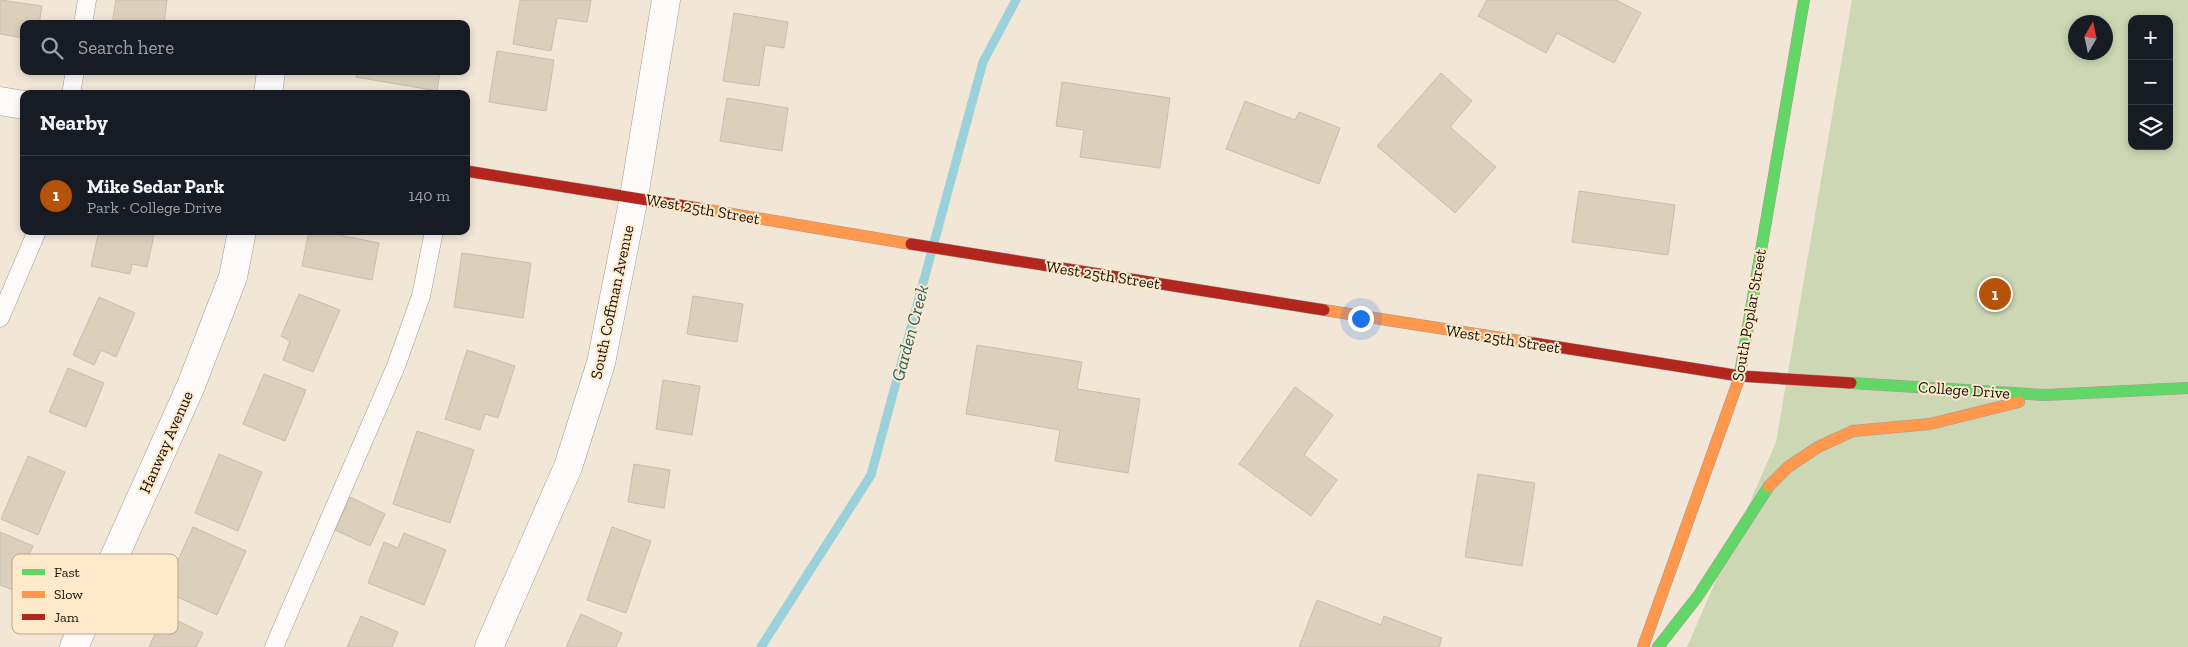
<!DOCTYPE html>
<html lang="en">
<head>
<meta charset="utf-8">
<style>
  body { margin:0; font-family:"Zilla Slab",serif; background:#242831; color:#f1f3f6 }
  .controls { position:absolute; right:15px; top:15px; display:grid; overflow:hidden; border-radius:10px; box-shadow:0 2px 8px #0003 }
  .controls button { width:45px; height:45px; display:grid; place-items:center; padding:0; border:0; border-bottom:1px solid #363941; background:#171b24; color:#f1f3f6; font:25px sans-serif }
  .compass { position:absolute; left:2068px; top:15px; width:45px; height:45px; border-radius:50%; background:#171b24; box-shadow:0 2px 8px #0003; rotate:9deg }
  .you { position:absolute; left:1360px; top:318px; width:18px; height:18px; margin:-12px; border:4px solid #fff; border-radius:50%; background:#1a73e8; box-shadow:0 0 0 8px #1a73e833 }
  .badge { display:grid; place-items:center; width:32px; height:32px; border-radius:50%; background:#b45309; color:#fff; font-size:16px; font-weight:700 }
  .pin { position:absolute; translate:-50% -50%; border:2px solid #fff; box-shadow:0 1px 5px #0006 }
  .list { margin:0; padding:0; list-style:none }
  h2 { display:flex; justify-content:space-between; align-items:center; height:65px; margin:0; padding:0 20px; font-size:21px }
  h2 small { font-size:16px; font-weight:400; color:#9ea1a6 }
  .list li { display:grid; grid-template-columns:32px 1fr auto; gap:15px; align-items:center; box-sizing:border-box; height:80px; padding:0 20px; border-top:1px solid #363941 }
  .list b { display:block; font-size:19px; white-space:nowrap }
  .list p { margin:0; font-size:16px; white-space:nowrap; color:#9ea1a6 }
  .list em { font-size:16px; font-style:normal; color:#9ea1a6 }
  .icon { flex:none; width:28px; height:28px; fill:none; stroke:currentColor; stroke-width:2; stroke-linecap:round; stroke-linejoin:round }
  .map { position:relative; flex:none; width:2188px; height:647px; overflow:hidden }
  .search { position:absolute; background:#171b24; box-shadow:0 2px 8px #0003; left:20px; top:20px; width:450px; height:55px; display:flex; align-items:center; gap:12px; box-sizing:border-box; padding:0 18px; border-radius:10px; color:#9ea1a6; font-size:19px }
  .panel { position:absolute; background:#171b24; box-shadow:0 2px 8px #0003; left:20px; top:90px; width:450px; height:145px; border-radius:10px }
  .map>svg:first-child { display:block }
  .green { fill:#cdd7b3; fill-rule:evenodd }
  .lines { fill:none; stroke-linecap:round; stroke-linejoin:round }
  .stream { stroke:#9ad1da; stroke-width:9 }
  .building { fill:#dcd0bd; stroke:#c6bdb1 }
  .lane-casing { stroke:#a49c90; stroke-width:19 }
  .street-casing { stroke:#a49c90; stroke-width:29 }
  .fast-casing { stroke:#a49c90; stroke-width:12 }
  .slow-casing { stroke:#a49c90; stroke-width:12 }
  .jam-casing { stroke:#a49c90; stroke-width:12 }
  .lane { stroke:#fdfbf9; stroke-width:18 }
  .street { stroke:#fdfbf9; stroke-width:28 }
  .fast { stroke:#63d668; stroke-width:11 }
  .slow { stroke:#ff974d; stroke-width:11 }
  .jam { stroke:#b3261e; stroke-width:11 }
  .labels { text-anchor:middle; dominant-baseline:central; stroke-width:4; stroke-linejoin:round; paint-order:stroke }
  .street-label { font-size:16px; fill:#171006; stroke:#fee9ca }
  .water-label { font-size:18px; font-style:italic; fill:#1d616f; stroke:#fee9ca }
  .key { fill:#fee9ca; stroke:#b9a88f; stroke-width:1 }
  .key-label { font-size:14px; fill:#171006 }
</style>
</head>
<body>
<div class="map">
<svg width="2188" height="647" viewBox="0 0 2188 647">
  <rect width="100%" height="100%" fill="#f2e7d6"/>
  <path class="green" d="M1852,0H2188V647H1687L1776,442ZM2132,19H2169V146H2132ZM2076,22H2106V52H2076Z"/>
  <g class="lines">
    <path class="stream" d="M761,647L871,475L983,62L1016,0"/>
  </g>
  <g class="building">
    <path d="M0,0L42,6L39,24H24V38L0,34Z"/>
    <path d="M116,0H167L164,24H112Z"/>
    <path d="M520,0H591L587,22L557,18L551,51L513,44Z"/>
    <path d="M1487,0H1616L1641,13L1614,63L1557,33L1546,53L1478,16Z"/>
    <path d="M734,13L788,22L784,48L765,45L759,86L723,81Z"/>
    <path d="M497,51L554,60L546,111L489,102Z"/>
    <path d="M357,71H440L437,91L356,77Z"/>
    <path d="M1441,73L1472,101L1450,127L1496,167L1455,213L1377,146Z"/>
    <path d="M1062,82L1170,98L1160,168L1080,157L1084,130L1056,126Z"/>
    <path d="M727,98L788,108L782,151L720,141Z"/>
    <path d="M1245,101L1295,120L1299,112L1340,128L1319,184L1226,149Z"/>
    <path d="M1579,191L1675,205L1668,255L1572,242Z"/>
    <path d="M99,231H155L147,267L132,264L130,274L91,266Z"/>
    <path d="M309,231H319L379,243L372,280L302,266Z"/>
    <path d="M462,253L531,263L523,318L454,307Z"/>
    <path d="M299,294L340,310L313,372L283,360L290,341L281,336Z"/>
    <path d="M693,296L743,304L737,342L687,334Z"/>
    <path d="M99,297L135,313L116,357L101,350L94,365L73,355Z"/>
    <path d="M977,345L1082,362L1077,389L1140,399L1128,473L1055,461L1060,430L966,414Z"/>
    <path d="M467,350L515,366L498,418L485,414L480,430L445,419Z"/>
    <path d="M68,368L104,383L86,427L49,412Z"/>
    <path d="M264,374L306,390L285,441L243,424Z"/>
    <path d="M663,380L700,386L692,435L656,429Z"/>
    <path d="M1295,387L1333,415L1304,455L1337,480L1311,516L1239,464Z"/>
    <path d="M417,431L474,450L450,523L393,504Z"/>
    <path d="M219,454L262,472L238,531L195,513Z"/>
    <path d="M28,456L65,472L38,535L1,519Z"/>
    <path d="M634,464L670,470L664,508L628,502Z"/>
    <path d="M1478,474L1535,483L1522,566L1465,557Z"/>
    <path d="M350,497L385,514L370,546L335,530Z"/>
    <path d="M193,527L246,551L217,615L164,591Z"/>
    <path d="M612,527L651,541L626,613L587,600Z"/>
    <path d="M0,532L33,546L13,590L0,585Z"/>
    <path d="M404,533L446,550L424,605L368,583L384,542L398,548Z"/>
    <path d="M1317,600L1381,625L1384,616L1442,638L1439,647H1299Z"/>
    <path d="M164,614L203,633L196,647H149Z"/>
    <path d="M581,614L622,633L616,647H566Z"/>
    <path d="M361,616L398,632L392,647H347Z"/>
  </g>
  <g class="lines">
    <defs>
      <g id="lane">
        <path d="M83,24L87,0"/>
        <path d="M71,94L75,71"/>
        <path d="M0,318L37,231"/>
        <path d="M274,647L396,366L421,296L434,231"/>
      </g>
      <g id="street">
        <path d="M268,94L271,71"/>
        <path d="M0,101L24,105"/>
        <path d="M74,647L190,388L233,277L242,231"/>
        <path d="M489,647L568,467L601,363L634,197L666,0"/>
      </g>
      <g id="fast">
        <path d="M1739,379L1804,0"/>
        <path d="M1851,383L2045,395L2188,388"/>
        <path d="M1658,647L1698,596L1769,486"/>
      </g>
      <g id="slow">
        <path d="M697,208L911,244"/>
        <path d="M1324,310L1533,343"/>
        <path d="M1769,486L1788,467L1818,447L1853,431L1930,424L2019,402"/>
        <path d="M1643,647L1739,379"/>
      </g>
      <g id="jam">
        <path d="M466,171L697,208"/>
        <path d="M911,244L1324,310"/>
        <path d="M1533,343L1740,376L1851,383"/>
      </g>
    </defs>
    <use href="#lane" class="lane-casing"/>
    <use href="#street" class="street-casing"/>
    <use href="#fast" class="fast-casing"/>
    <use href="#slow" class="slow-casing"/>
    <use href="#jam" class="jam-casing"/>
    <use href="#lane" class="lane"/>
    <use href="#street" class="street"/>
    <use href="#fast" class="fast"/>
    <use href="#slow" class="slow"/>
    <use href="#jam" class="jam"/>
  </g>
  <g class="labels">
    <g class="street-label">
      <text transform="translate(703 209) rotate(10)">West 25th Street</text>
      <text transform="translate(1103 275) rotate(9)">West 25th Street</text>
      <text transform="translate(612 302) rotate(-78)">South Coffman Avenue</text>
      <text transform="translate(1749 315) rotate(-80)">South Poplar Street</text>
      <text transform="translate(1503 339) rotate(9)">West 25th Street</text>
      <text transform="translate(1964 390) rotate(4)">College Drive</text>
      <text transform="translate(166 442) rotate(-66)">Hanway Avenue</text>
    </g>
    <g class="water-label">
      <text transform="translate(910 333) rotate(-75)">Garden Creek</text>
    </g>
  </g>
  <rect x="12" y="554" width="166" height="80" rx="8" class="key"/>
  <rect x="22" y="569" width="23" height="6" fill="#63d668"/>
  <rect x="22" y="591" width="23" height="7" fill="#ff974d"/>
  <rect x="22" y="614" width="23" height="6" fill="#b3261e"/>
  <g class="key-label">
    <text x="54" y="577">Fast</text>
    <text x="54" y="599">Slow</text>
    <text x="54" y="622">Jam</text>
  </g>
</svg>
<div class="controls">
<button>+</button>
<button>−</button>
<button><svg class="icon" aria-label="layers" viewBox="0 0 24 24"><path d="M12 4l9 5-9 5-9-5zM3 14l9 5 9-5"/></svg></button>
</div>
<svg class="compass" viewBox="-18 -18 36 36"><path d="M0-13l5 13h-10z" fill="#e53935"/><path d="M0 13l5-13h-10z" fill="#9ea1a6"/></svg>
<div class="you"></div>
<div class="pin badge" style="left:1995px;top:294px">1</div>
<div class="search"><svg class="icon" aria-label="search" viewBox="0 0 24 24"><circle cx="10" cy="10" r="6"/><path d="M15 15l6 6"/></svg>Search here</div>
<section class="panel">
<h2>Nearby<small></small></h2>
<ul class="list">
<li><span class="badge">1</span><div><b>Mike Sedar Park</b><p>Park · College Drive</p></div><em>140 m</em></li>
</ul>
</section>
</div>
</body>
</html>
